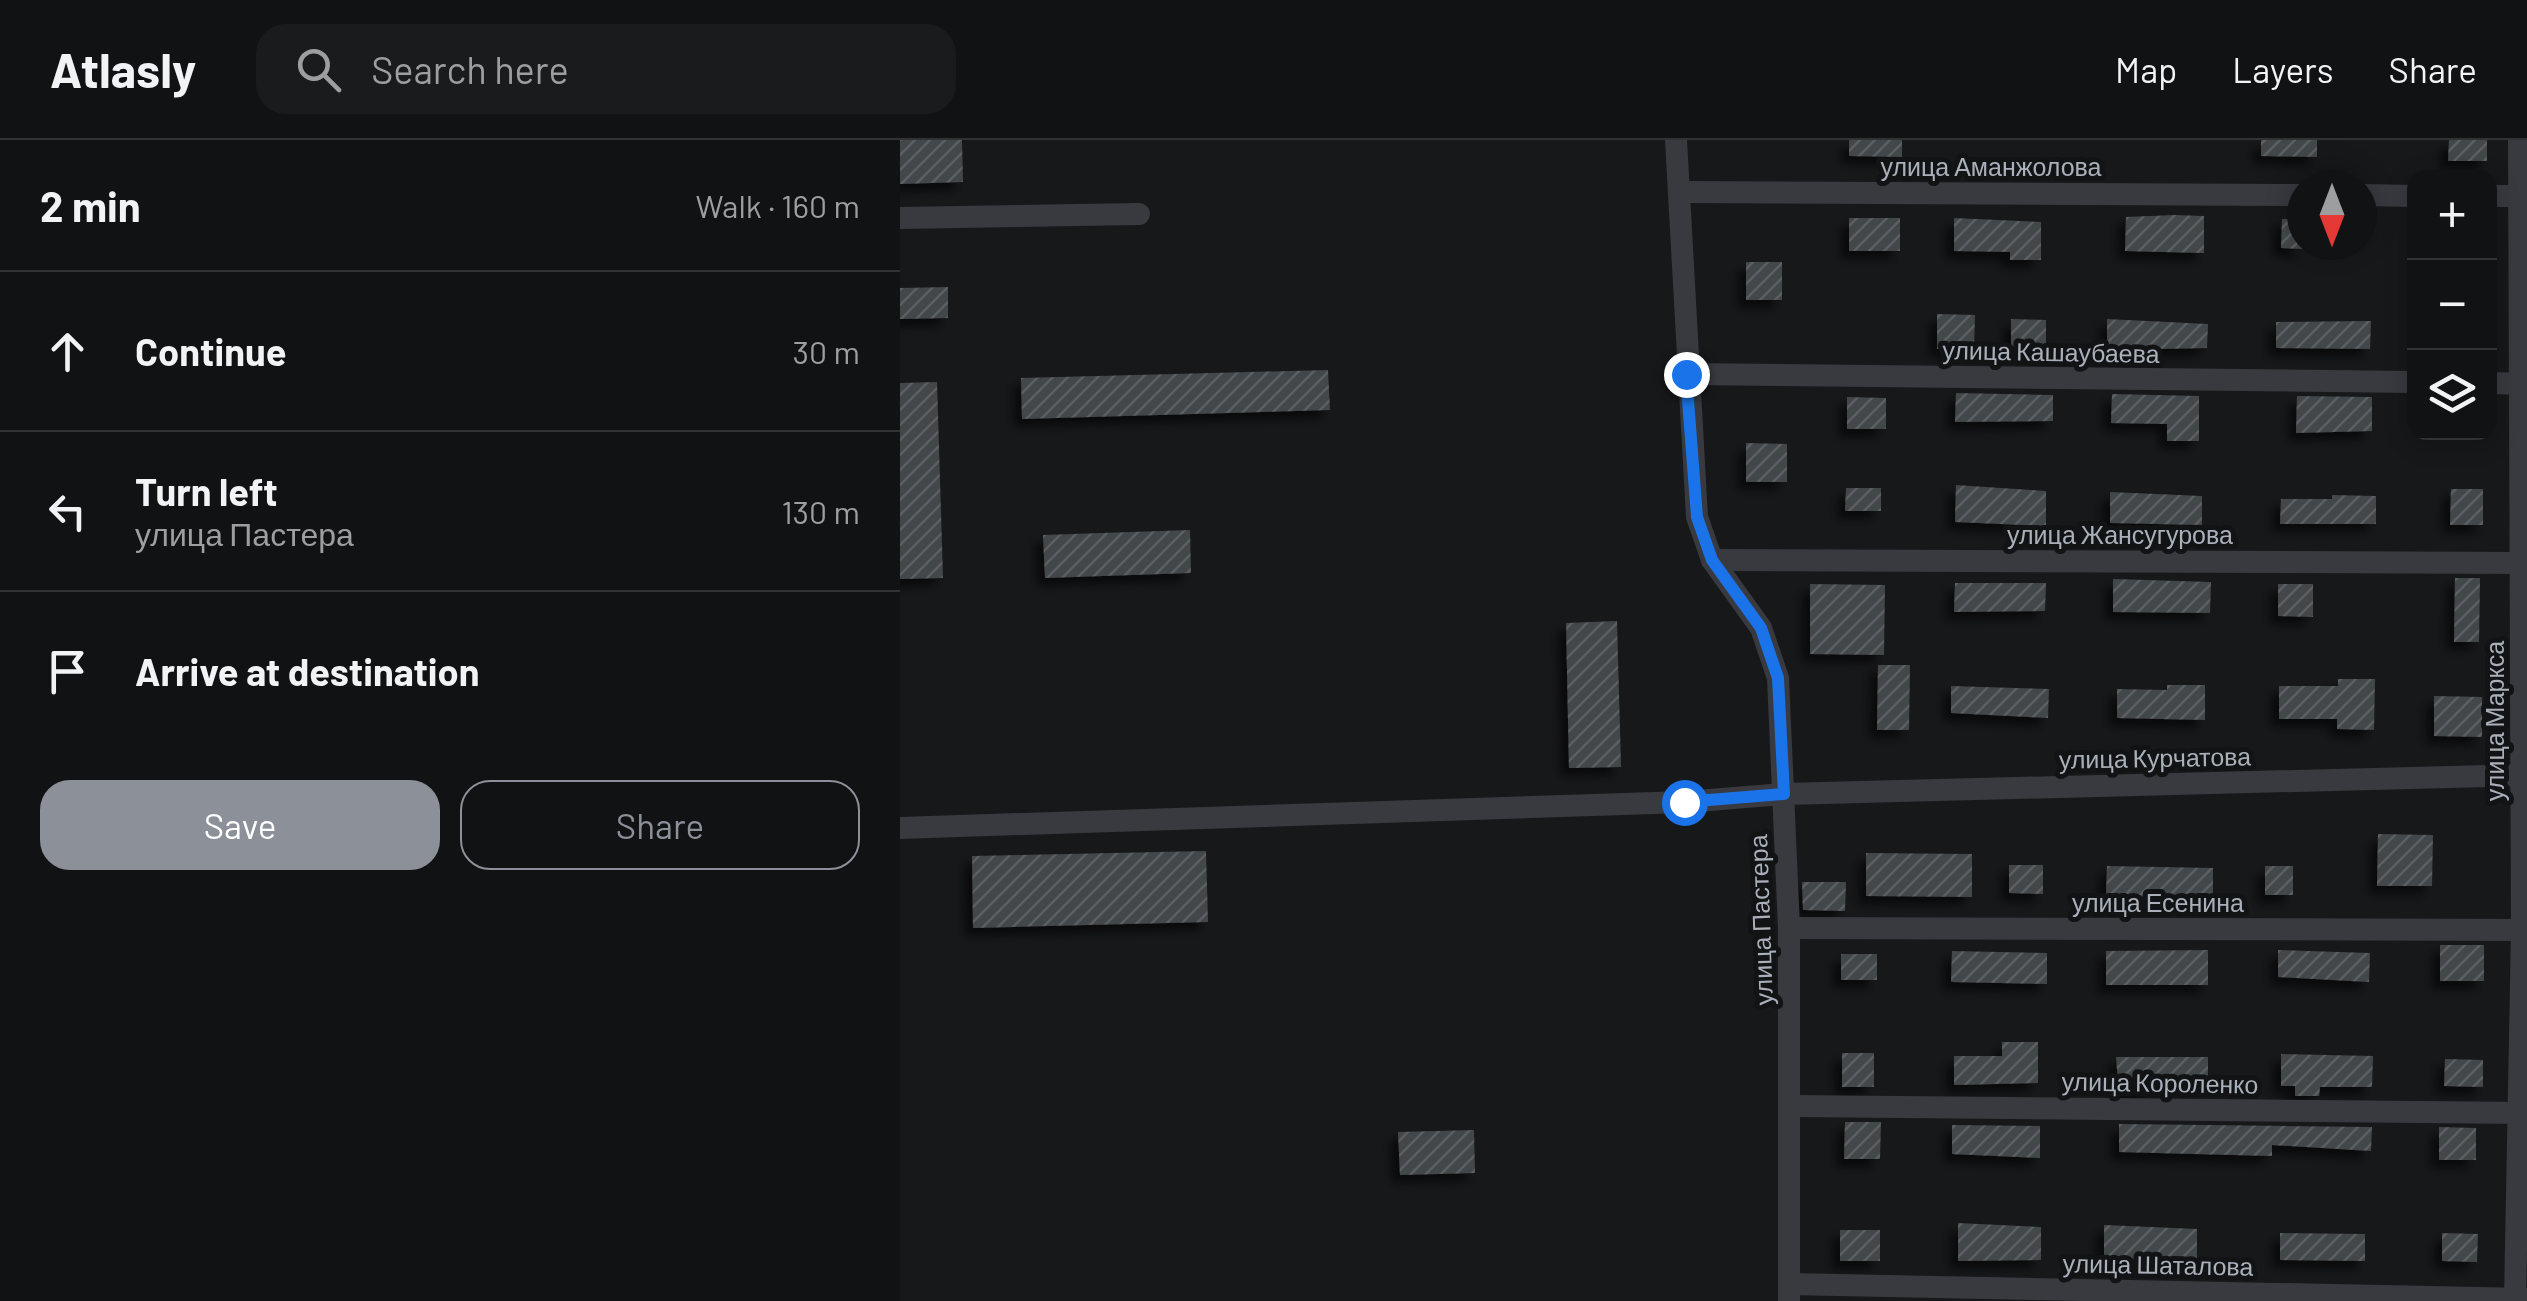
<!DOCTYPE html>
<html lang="en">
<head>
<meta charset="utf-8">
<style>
  body { margin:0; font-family:Barlow,sans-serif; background:#1a1b1d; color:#f1f3f6 }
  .controls { position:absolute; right:30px; top:30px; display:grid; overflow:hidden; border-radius:20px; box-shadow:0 5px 25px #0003 }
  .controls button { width:90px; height:90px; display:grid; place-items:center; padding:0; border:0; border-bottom:2px solid #303234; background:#111214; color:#f1f3f6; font:50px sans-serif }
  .compass { position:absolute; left:1387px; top:30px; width:90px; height:90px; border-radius:50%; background:#111214; box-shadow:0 5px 25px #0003; rotate:180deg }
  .stop { position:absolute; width:30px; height:30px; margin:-22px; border:8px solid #1a73e8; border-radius:50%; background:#fff }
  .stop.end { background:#1a73e8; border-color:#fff; box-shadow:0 2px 10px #0008 }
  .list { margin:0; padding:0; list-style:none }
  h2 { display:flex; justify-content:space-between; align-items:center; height:130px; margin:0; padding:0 40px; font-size:42px }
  h2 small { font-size:32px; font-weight:400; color:#9c9ea0 }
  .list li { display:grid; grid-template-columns:65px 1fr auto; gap:30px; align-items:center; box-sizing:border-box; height:160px; padding:0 40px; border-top:2px solid #303234 }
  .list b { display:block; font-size:38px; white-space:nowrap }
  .list p { margin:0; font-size:32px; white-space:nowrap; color:#9c9ea0 }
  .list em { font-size:32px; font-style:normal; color:#9c9ea0 }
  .actions { display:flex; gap:20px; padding:30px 40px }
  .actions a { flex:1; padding:22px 0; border:2px solid #8c9099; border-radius:30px; text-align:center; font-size:35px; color:#8c9099 }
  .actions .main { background:#8c9099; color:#fff }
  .icon { flex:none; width:55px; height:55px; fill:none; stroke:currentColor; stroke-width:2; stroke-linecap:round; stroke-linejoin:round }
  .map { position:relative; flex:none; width:1627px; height:1161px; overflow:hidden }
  header { display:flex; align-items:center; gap:60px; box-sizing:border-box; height:140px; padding:0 50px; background:#111214; border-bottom:2px solid #303234 }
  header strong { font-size:48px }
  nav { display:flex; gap:55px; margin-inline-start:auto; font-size:35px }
  .search { width:700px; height:90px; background:#1a1b1d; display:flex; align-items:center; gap:25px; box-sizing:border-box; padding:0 35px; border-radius:30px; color:#9c9ea0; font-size:38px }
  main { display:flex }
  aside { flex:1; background:#111214 }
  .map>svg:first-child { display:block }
  .building { fill:url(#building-hatch); filter:url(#shadow) }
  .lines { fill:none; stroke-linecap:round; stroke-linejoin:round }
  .minor { stroke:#383a3f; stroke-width:22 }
  .route { stroke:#1a73e8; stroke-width:12 }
  .labels { text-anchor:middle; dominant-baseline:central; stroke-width:10; stroke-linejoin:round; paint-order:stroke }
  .street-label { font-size:25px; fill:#a9b0ba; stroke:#121315 }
</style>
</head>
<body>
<header>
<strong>Atlasly</strong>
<div class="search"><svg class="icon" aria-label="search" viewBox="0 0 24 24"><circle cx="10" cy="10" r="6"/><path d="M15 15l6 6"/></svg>Search here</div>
<nav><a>Map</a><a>Layers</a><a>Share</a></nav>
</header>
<main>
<aside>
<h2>2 min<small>Walk · 160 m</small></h2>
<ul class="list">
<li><svg class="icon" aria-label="ahead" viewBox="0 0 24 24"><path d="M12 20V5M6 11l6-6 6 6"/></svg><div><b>Continue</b></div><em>30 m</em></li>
<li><svg class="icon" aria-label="left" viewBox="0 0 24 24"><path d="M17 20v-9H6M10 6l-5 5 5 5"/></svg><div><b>Turn left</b><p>улица Пастера</p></div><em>130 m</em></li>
<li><svg class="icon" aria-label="arrive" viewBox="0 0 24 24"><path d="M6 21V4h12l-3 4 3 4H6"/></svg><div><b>Arrive at destination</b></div></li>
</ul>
<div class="actions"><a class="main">Save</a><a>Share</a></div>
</aside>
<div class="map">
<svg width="1627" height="1161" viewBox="0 0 1627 1161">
  <defs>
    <pattern id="building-hatch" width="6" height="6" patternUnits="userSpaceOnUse" patternTransform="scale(2.5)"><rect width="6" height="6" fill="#43464a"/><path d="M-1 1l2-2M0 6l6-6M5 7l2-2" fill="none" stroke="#5b5e62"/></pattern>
    <filter id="shadow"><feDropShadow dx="-8" dy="8" stdDeviation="5" flood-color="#0009"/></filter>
  </defs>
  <rect width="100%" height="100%" fill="#17181a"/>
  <g class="building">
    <path d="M0,0H62L63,42L0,44Z"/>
    <path d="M949,0H1002V17L949,16Z"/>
    <path d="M1361,0H1417V17L1361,16Z"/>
    <path d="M1549,0H1587V21H1548Z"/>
    <path d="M1274,75L1304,76V113L1225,111L1226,77Z"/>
    <rect x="949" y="78" width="51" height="33"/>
    <path d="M1054,78L1141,82V120H1110V112L1054,111Z"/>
    <path d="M1382,79H1402V109L1381,108Z"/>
    <rect x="846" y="122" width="36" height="38"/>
    <path d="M48,147V178L0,179V148Z"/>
    <path d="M1037,174L1075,175L1074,209H1037Z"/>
    <path d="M1111,179L1146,180V206H1111Z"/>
    <path d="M1207,179L1308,184L1307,208L1207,210Z"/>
    <path d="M1471,181L1470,209L1376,208V182Z"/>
    <path d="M428,230L430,270L122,279L121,238Z"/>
    <path d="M37,242L43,438L0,439V243Z"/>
    <path d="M1056,253L1153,255V281L1055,282Z"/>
    <path d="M1212,254L1299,256V301H1267V284L1211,283Z"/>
    <path d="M1397,256L1472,257V291L1396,293Z"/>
    <path d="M947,257L986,258V289H947Z"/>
    <path d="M846,303L887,304V342H846Z"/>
    <path d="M1056,345L1146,351V386L1055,382Z"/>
    <path d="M946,348H981V371H945Z"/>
    <path d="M1551,349H1583V385H1550Z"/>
    <path d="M1210,352L1302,356V385L1210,383Z"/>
    <path d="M1432,355L1476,356V384H1380L1381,359H1432Z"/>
    <path d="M290,390L291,433L145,438L143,395Z"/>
    <path d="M1555,438H1580L1579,502H1554Z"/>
    <path d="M1213,439L1311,442L1310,473L1213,472Z"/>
    <path d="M1055,443H1146L1145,471L1054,472Z"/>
    <path d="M910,444L985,445L984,515L910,514Z"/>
    <path d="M1378,444H1413V477L1378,476Z"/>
    <path d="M717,481L721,627L669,628L666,483Z"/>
    <path d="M978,525H1010L1009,590H977Z"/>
    <path d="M1438,539H1475L1474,590L1437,589V579H1379V546H1438Z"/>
    <path d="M1267,545H1305V580L1217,578V549L1267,550Z"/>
    <path d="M1051,546L1149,549L1148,578L1051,573Z"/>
    <path d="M1534,556L1582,557V597L1534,596Z"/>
    <path d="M1478,694L1533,695L1532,746H1477Z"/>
    <path d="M306,711L308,782L73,788L72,716Z"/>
    <path d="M966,713L1072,714V757L966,756Z"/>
    <path d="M1109,725H1143V754L1109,753Z"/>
    <path d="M1207,726L1313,728V760L1206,755Z"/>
    <rect x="1365" y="726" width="28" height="29"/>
    <path d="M902,742H946L945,771L903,770Z"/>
    <rect x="1540" y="805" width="44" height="36"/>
    <path d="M1308,810V845H1206V811Z"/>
    <path d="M1378,810L1470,813L1469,842L1378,837Z"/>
    <path d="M1052,811L1147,813V844L1051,842Z"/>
    <rect x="941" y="814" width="36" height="26"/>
    <path d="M1102,902H1138V943L1054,945V916H1102Z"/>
    <rect x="942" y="913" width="32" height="34"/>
    <path d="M1381,914L1473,916L1472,947H1420L1419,956H1395V946H1381Z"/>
    <path d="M1216,917H1308V946L1252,945V954H1219Z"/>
    <path d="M1545,919L1583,920V947L1544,946Z"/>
    <path d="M945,982H981L980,1019H944Z"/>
    <path d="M1219,984L1472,987L1471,1011L1372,1005V1016L1219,1012Z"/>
    <path d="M1052,985L1140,986V1018L1052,1014Z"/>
    <path d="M1539,987L1576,988V1020H1539Z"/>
    <path d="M574,990L575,1033L500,1035L498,992Z"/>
    <path d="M1058,1083L1141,1087V1120L1058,1121Z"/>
    <path d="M1204,1085L1297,1089V1118L1204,1120Z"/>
    <rect x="940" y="1090" width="40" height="31"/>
    <path d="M1380,1093L1465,1094V1121L1380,1120Z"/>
    <path d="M1542,1093L1578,1094L1577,1122L1542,1121Z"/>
  </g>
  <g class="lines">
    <g class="minor">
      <path d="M776,0L797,377L812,420L861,488L878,538L889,788V1161"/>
      <path d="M780,52L1402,55"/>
      <path d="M1462,55L1514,56"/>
      <path d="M1590,56H1627"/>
      <path d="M0,78L239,74"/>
      <path d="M786,234L1514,242"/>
      <path d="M1590,243L1627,244"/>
      <path d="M812,420L1627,423"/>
      <path d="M0,688L785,662L884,654L1627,635"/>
      <path d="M889,788L1627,790"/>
      <path d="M892,966L1627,973"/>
      <path d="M889,1144L1627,1159"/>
      <path d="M1615,1161L1622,790L1619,0"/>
    </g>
  </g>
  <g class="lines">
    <path class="route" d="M784,662L884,654L878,538L861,488L812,420L797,377L786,234"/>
  </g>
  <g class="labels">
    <g class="street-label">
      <text x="1091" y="26">улица Аманжолова</text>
      <text transform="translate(1151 211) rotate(1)">улица Кашаубаева</text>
      <text x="1220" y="394">улица Жансугурова</text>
      <text transform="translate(1594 581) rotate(-90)">улица Маркса</text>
      <text transform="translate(1255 617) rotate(-1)">улица Курчатова</text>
      <text x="1258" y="762">улица Есенина</text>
      <text transform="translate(860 780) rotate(-92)">улица Пастера</text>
      <text transform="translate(1260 942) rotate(1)">улица Короленко</text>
      <text transform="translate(1258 1124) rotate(1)">улица Шаталова</text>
    </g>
  </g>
</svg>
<div class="controls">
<button>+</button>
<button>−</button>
<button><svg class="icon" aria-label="layers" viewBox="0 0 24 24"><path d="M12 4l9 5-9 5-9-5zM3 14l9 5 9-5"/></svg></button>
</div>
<svg class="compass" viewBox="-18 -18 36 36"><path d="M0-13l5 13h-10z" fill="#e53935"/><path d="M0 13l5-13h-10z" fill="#9c9ea0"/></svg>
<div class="stop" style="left:784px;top:662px"></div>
<div class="stop end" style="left:786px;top:234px"></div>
</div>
</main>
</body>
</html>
